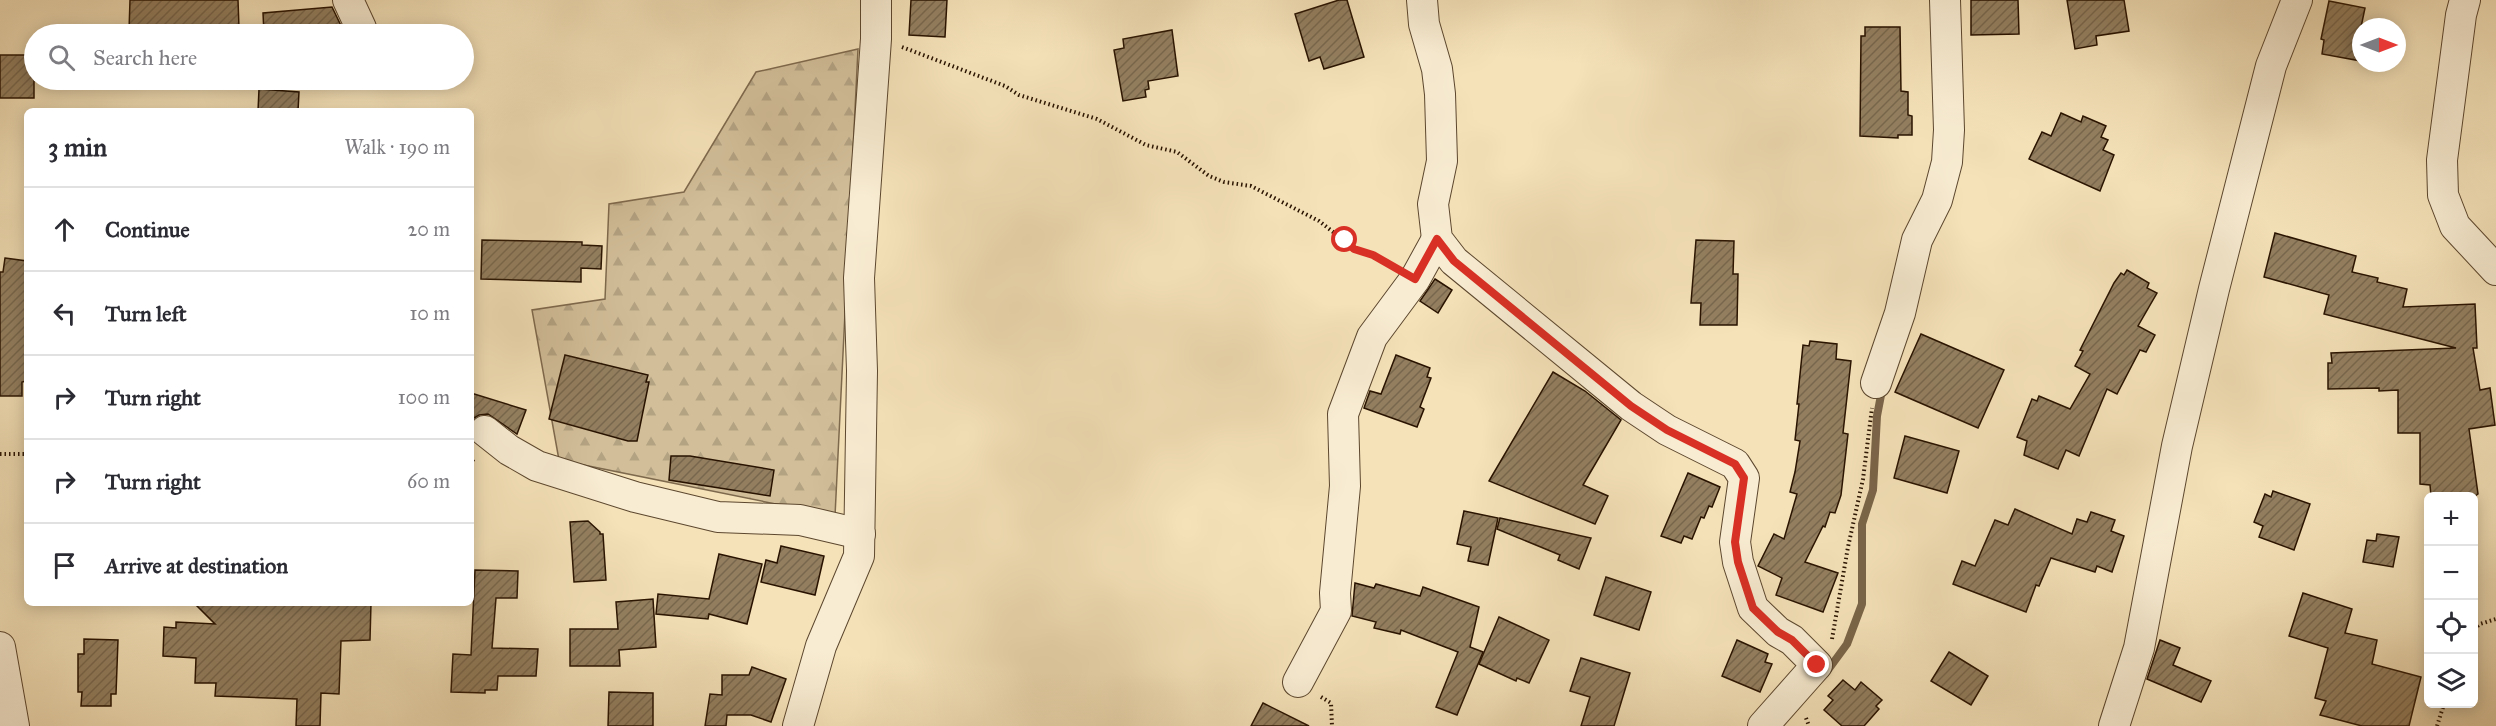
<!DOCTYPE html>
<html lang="en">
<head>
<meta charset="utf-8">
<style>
  body { margin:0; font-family:"IM FELL Great Primer",serif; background:#f2f2f3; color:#2b2b33 }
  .controls { position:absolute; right:18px; bottom:18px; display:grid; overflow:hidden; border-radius:9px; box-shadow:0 3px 15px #0003 }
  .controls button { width:54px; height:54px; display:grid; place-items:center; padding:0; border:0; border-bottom:2px solid #e1e1e2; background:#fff; color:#2b2b33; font:30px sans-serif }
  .compass { position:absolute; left:2352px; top:18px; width:54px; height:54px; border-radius:50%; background:#fff; box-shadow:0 3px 15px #0003; rotate:90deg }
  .stop { position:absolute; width:18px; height:18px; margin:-14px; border:4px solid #d93025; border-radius:50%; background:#fff }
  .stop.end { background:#d93025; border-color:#fff; box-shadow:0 2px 6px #0008 }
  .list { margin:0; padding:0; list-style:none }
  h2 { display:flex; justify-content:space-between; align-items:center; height:78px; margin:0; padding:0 24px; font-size:26px }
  h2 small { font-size:20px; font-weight:400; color:#7c7c81 }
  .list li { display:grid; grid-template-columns:39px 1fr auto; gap:18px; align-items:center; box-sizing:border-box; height:84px; padding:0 24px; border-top:2px solid #e1e1e2 }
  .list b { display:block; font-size:22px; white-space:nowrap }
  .list em { font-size:20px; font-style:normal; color:#7c7c81 }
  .icon { flex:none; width:33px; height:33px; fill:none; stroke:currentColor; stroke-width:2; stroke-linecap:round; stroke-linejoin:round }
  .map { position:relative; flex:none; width:2496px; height:726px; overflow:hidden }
  .search { position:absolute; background:#fff; box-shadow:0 3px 15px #0003; left:24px; top:24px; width:450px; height:66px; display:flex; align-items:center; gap:15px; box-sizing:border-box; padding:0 21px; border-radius:33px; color:#7c7c81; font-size:22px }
  .panel { position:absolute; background:#fff; box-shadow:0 3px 15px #0003; left:24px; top:108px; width:450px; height:498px; border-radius:9px }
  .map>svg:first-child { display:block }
  .forest { fill:url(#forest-firs); stroke:#7e694d; stroke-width:1.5 }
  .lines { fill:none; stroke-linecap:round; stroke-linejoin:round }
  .stream { stroke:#7a6549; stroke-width:8 }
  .building { fill:url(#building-hatch); stroke:#291300; stroke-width:1.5 }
  .minor-casing { stroke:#5c472e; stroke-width:32 }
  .path { stroke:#291300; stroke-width:4; stroke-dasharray:1.5 3; stroke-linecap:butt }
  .minor { stroke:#f8ecd2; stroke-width:30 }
  .route { stroke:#d93025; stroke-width:8 }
</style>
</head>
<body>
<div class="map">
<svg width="2496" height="726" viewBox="0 0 2496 726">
  <defs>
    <pattern id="forest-firs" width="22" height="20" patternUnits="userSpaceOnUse" patternTransform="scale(1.5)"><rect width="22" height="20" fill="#d2bf9a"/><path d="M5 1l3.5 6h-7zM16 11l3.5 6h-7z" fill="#b4a383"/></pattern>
    <pattern id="building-hatch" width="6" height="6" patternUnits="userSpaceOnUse" patternTransform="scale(1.5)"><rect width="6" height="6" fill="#937f60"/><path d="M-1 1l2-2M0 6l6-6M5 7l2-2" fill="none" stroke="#78674d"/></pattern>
  </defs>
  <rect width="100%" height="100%" fill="#f5e2b9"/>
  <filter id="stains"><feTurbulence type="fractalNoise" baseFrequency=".00333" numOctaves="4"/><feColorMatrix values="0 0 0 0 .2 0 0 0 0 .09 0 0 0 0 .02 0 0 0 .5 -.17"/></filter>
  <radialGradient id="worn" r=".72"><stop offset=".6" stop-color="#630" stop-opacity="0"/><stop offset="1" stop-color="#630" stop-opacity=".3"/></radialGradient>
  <path class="forest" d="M858,49L835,516L559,460L532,310L605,299L609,204L684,192L756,72Z"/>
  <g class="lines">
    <path class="stream" d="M1825,674L1847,644L1862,604V524L1873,490L1877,416L1882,390"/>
  </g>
  <g class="building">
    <path d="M130,0H238L239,28H223L224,34H197L196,30L129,31Z"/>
    <path d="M911,0H947L945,37L909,35Z"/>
    <path d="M1339,0H1347L1364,57L1324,69L1320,57L1309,61L1295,14Z"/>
    <path d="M1971,0H2018L2019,34L1971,35Z"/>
    <path d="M2067,0H2124L2129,31L2096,36L2097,45L2075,49Z"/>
    <path d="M2329,1L2365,8L2361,27V61L2322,54L2324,40L2321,39Z"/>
    <path d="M332,7L345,34H264L263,13Z"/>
    <path d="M1865,27H1900L1901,91L1908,92V115L1912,116V135H1898V138L1860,136L1861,36H1865Z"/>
    <path d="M1172,30L1178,76L1148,81L1149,89L1145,90L1146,97L1123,101L1114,50L1124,48L1123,39Z"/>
    <rect x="0" y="55" width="34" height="43"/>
    <path d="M259,89L299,92L298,111H258Z"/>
    <path d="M2061,113L2081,122L2083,116L2106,126L2101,137L2108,140L2103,150L2114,155L2100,191L2029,159L2042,132L2051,136Z"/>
    <path d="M2275,233L2356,256L2352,272L2378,278L2377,282L2407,289L2403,307L2475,304L2477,348H2473L2480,390L2490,388L2495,425L2469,429L2478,494L2475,496H2431L2430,485L2420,484V433H2398V390L2379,391V388L2328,389V363H2332L2331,353L2456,348L2324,314L2329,295L2264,277Z"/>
    <path d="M482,240L582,242V245L602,246L601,269L581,268V282L481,279Z"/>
    <path d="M1696,240L1734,241L1733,274H1738L1737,325H1700L1701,303H1691Z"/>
    <path d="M5,258L27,261V381L22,382V396H0V272H3Z"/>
    <path d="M2127,270L2149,283L2147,288L2157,293L2138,326L2155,335L2146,352L2140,350L2117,394L2107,389L2079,456L2066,450L2058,469L2024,455L2027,441L2017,437L2032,399L2037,401L2039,396L2070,409L2090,374L2075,366L2083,351L2080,350L2114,283L2121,273L2124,275Z"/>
    <path d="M1435,279L1452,290L1438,313L1420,301Z"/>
    <path d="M1921,334L2004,370L1978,428L1895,392Z"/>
    <path d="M1810,341L1837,344L1836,359L1851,361L1843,433L1848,434L1841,495L1835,513L1830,512L1825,527L1823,526L1805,562L1838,573L1823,612L1776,595L1782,578L1758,566L1774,534L1784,539L1797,494L1790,492L1795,472L1800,441L1795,440L1799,404H1797L1803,345L1809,346Z"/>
    <path d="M565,355L648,375L646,382H649L637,441H628L549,419Z"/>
    <path d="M1396,355L1430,368L1427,377L1431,378L1420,407L1424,409L1417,427L1364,408L1370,391L1381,394Z"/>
    <path d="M1553,372L1585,391L1621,420L1583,485L1608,496L1595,524L1489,481Z"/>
    <path d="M471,393L526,410L517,434L488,414L479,415L474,418L471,416Z"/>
    <path d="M1905,436L1959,451L1947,493L1894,478Z"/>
    <path d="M671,456H690L774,470L770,496L669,480Z"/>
    <path d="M1688,473L1720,487L1712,507L1709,506L1704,518L1701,517L1692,539L1684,536L1681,543L1661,536Z"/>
    <path d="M2273,491L2310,504L2294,550L2259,537L2263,526L2254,522L2265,494L2271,497Z"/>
    <path d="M2015,509L2072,534L2077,519L2087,522L2091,512L2115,520L2111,531L2124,536L2112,572L2097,566L2095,572L2051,558L2039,586L2036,585L2026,612L1953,584L1962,561L1975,566L1995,520L2008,525Z"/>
    <path d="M1464,511L1498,518L1488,565L1468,561L1471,547L1457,544Z"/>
    <path d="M1500,518L1591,538L1579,569L1558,560L1560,555L1497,529Z"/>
    <path d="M588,521L600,532V534H603L606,580L574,582L570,522Z"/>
    <path d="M2377,534L2399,537L2393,567L2363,562L2367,540L2376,541Z"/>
    <path d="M781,546L824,556L815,595L761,582L766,560L777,563Z"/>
    <path d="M719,554L762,564L747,624L709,614L708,619L656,614L658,594L709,599Z"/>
    <path d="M475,570L518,571L517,598H496L492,648L538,649L536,676H498L497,690H485V693L451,692L453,654L471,655Z"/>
    <path d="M1606,577L1651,592L1639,630L1594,615Z"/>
    <path d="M1355,583L1374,588L1376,584L1420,596L1423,587L1479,607L1470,647L1483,652L1457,715L1436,707L1458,652L1401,630L1400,634L1374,628L1376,622L1352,616Z"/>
    <path d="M2303,593L2352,609L2345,633L2377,640L2372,664L2421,677L2409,726H2362L2320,715L2326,701L2315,698L2328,648L2289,636Z"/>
    <path d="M653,599L656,647L619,650L620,666H570V629H618L616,602Z"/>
    <path d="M194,603H371L370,640L341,641L339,694L321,693L320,726H296L297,699L215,696L216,683H195L196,658L163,656L164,627L176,628V622L215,624Z"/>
    <path d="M1499,617L1549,640L1529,683L1517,678L1516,681L1479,664Z"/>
    <path d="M84,639L118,640L116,694H111V706H81L82,692H78V654H84Z"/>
    <path d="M1737,640L1768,654L1765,662L1772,664L1760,692L1722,676Z"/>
    <path d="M2160,640L2180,648L2173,665L2211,681L2201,702L2147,679Z"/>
    <path d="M1949,652L1988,676L1971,705L1931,681Z"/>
    <path d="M1581,658L1630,673L1614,726H1581L1590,697L1570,691Z"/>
    <path d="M752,667L786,679L771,722L751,715H727L726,726H705L710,694L722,695V675H749Z"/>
    <path d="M1843,680L1855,690L1861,682L1882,700L1876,706L1879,709L1864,726H1842L1824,710L1833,700L1828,696Z"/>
    <path d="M609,692L653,693V726H608Z"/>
    <path d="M1263,703L1309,726H1251Z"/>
  </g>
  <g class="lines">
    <defs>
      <g id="minor">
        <path d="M348,0L361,28"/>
        <path d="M1422,0L1424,24L1437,69L1440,94L1442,161L1433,204L1437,239L1454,261L1631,406L1667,430L1735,464L1744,478L1735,542L1738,562L1753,608L1778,632L1792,640L1817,665L1763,726"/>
        <path d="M2465,0L2461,15L2442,160L2443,195L2455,226L2496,270"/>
        <path d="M1876,383L1900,313L1917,240L1937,200L1947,162L1949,130L1945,0"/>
        <path d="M485,431L509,450L537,466L635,497L718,517L800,520L860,534"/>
        <path d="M0,647L14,726"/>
        <path d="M1298,682L1336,611L1335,593L1345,486L1343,414L1372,337L1415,279L1437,239"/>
        <path d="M798,726L821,646L859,556L862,371L859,278L876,39V0"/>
        <path d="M2114,726L2139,648L2177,446L2214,289L2271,66L2297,0"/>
      </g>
    </defs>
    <use href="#minor" class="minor-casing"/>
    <g class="path">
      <path d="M902,47L1005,86L1019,95L1097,119L1146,145L1177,152L1209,176L1224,182L1251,186L1319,221L1355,249L1391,265"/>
      <path d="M0,454H27"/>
      <path d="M471,465L474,457"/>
      <path d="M2474,629L2480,624L2496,619"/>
      <path d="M1832,639L1848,547L1863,479L1872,408"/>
      <path d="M1321,697L1331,703L1332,726"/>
      <path d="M1806,718L1809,726"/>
      <path d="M2437,726L2444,704"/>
    </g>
    <use href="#minor" class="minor"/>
  </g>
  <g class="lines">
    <path class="route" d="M1345,240L1354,249L1373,255L1415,279L1437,239L1454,261L1631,406L1667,430L1735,464L1744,478L1735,542L1738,562L1753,608L1778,632L1792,640L1817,665"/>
  </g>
  <rect width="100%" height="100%" filter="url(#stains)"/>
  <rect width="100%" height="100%" fill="url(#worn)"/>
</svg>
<div class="controls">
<button>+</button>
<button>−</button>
<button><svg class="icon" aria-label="locate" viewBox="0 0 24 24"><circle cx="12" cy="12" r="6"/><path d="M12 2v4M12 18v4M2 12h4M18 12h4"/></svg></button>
<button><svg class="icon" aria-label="layers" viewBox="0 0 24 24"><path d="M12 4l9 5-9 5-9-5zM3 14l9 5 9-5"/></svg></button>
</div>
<svg class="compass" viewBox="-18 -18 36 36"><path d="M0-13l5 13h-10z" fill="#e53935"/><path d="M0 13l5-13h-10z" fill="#7c7c81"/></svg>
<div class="stop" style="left:1345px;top:240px"></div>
<div class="stop end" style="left:1817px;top:665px"></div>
<div class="search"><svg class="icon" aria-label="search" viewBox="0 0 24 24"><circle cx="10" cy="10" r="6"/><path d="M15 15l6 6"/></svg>Search here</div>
<section class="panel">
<h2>3 min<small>Walk · 190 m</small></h2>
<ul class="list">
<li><svg class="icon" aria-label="ahead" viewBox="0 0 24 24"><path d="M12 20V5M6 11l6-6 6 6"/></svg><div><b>Continue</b></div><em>20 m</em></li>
<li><svg class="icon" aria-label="left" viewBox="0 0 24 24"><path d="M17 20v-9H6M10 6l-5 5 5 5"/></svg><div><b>Turn left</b></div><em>10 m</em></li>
<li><svg class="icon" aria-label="right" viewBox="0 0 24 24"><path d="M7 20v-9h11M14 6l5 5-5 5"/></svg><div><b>Turn right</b></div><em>100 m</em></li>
<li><svg class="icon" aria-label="right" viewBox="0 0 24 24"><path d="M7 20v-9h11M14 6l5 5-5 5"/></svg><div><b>Turn right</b></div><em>60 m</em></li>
<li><svg class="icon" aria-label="arrive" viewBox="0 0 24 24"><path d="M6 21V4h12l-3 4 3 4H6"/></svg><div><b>Arrive at destination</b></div></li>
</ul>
</section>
</div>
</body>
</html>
